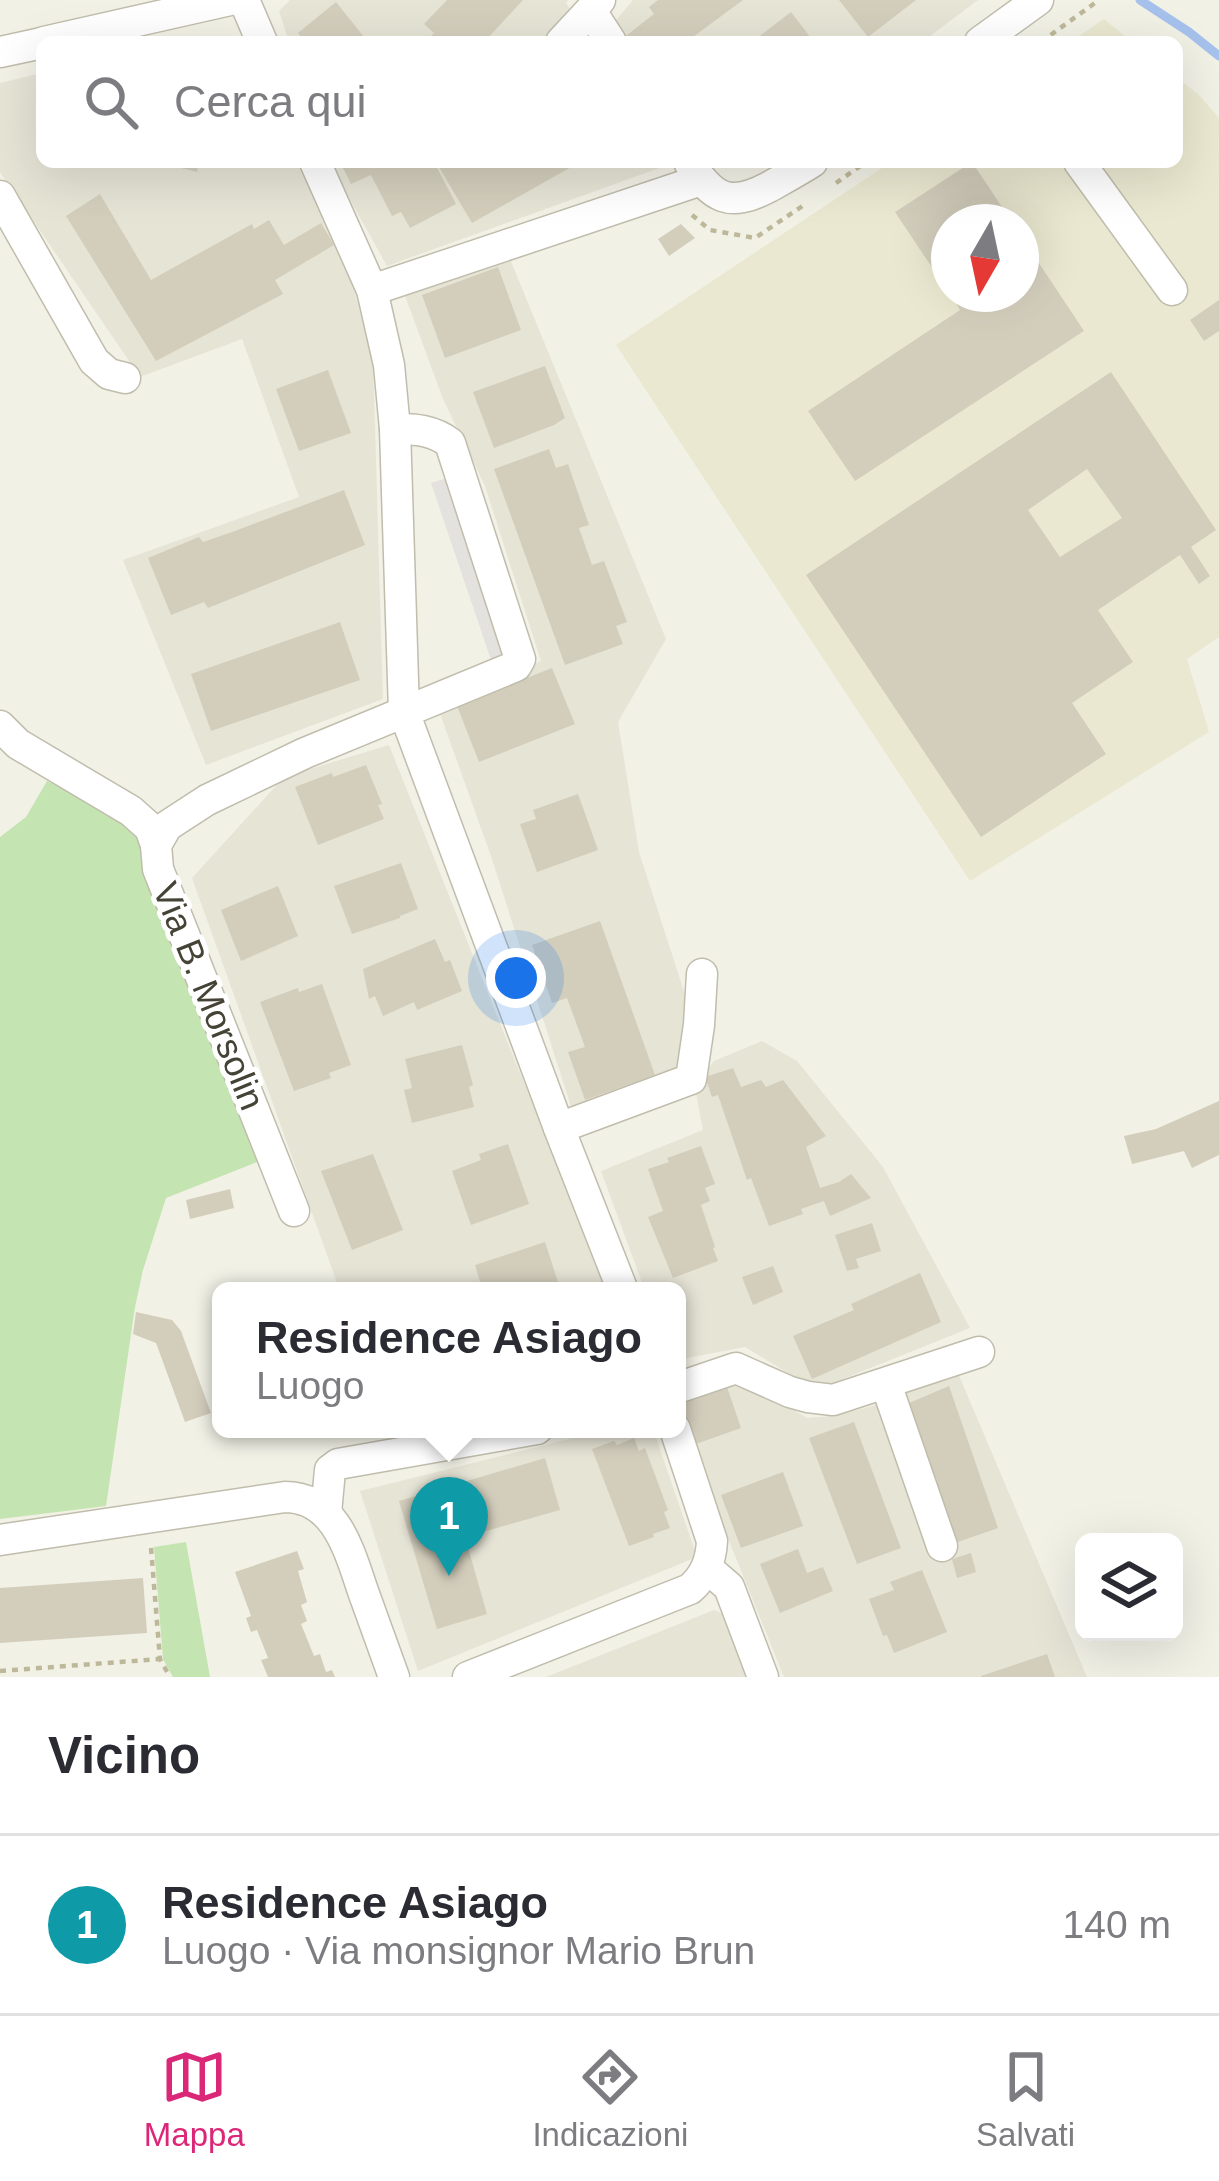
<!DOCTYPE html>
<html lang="it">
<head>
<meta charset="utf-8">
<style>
  body { margin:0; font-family:Helvetica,sans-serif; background:#f2f2f3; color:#2b2b33 }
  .controls { position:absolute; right:36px; bottom:36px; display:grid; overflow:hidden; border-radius:18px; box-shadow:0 12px 48px #0002 }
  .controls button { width:108px; height:108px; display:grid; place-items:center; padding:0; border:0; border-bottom:3px solid #e1e1e2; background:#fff; color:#2b2b33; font:60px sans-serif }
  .compass { position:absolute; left:931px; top:204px; width:108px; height:108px; border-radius:50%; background:#fff; box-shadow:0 12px 48px #0002; rotate:189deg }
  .you { position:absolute; left:516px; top:978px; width:42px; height:42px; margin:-30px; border:9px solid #fff; border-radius:50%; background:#1a73e8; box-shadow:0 0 0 18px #1a73e833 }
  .badge { display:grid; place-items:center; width:78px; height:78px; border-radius:50%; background:#db2777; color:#fff; font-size:39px; font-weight:700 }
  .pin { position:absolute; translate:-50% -99px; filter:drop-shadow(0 3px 6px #0008) }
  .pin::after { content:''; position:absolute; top:63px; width:42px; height:36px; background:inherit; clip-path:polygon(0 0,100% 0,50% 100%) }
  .popup { position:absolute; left:212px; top:1282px; width:474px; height:156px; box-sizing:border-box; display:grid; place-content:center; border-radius:18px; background:#fff; filter:drop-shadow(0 3px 9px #0005); font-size:39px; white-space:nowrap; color:#7c7c81 }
  .popup b { font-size:45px; color:#2b2b33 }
  .popup::after { content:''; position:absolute; left:50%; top:100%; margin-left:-24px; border:24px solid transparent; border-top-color:#fff }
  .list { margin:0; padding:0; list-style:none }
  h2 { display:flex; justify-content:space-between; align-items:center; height:156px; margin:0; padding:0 48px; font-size:51px }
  h2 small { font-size:39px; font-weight:400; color:#7c7c81 }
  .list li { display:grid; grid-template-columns:78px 1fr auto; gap:36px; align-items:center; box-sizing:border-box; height:180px; padding:0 48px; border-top:3px solid #e1e1e2 }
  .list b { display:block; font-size:45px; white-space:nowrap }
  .list p { margin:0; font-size:39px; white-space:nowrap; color:#7c7c81 }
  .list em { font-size:39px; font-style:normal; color:#7c7c81 }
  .icon { flex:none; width:66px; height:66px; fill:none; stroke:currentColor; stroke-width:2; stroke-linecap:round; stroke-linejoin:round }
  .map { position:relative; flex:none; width:1219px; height:1677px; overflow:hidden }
  .search { position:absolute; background:#fff; box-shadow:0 12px 48px #0002; left:36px; right:36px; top:36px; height:132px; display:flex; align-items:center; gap:30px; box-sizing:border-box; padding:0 42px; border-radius:18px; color:#7c7c81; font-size:45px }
  .sheet { height:336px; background:#fff }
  nav { display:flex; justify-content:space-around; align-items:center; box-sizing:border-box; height:168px; border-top:3px solid #e1e1e2; background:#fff; font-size:33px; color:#7c7c81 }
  nav a { display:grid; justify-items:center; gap:6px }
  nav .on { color:#db2777 }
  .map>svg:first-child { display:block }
  .residential { fill:#e6e4d5 }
  .education { fill:#ebe8d1; fill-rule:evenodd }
  .green { fill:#c4e4b1 }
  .parking { fill:#e3e2de }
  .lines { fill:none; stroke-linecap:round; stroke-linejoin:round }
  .stream { stroke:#a6c2ec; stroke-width:9 }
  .building { fill:#d3cebc; fill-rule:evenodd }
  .minor-casing { stroke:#c0bdac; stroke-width:33 }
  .path { stroke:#beb89b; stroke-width:4.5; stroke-dasharray:6 6; stroke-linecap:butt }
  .minor { stroke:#fff; stroke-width:30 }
  .labels { text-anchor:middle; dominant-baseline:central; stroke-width:10; stroke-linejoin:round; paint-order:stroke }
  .street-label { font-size:36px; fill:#454236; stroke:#fff }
</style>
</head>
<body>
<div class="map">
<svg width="1219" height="1677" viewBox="0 0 1219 1677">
  <rect width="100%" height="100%" fill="#f2f1e6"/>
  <g class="residential">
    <path d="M290,0H568L566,3L590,42H289L279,11Z"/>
    <path d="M633,0H978L922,42H622L611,26Z"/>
    <path d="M42,73V162H297L343,250L373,360L383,699L206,765L123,560L299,497L242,339L140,377L0,172V83Z"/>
    <path d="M329,162H662L665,166L387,266Z"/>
    <path d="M510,259L666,639L618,722L639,852L688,1004L681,1076L574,1116L491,856L438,708L541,661L485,486L443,399L404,293Z"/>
    <path d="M389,745L517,1066L612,1291H340L192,878L284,777Z"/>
    <path d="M762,1041L797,1061L883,1167L970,1328L818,1389L801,1381L745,1347L677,1360V1291H645L601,1171L703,1130L695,1088L714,1061Z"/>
    <path d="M958,1373L1087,1677H784L677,1412V1394L743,1381L807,1418L833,1416L869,1407Z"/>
    <path d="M609,1429H653L697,1557L418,1671L360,1491Z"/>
    <path d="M714,1610L733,1618L755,1677H546Z"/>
  </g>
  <g class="education">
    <path d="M1104,19L1132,42H1070Z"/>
    <path d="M1177,78L1198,94L1219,118V637L1187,659L1209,732L970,881L616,345L891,162H1177ZM949,222H1021V294H949Z"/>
  </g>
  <g class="green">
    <path d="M47,781L115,815L143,841L262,1160L166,1198L143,1270L135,1307L106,1506L0,1519V837L26,817Z"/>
    <path d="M186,1542L210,1677H173L163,1659L154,1547Z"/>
  </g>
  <path class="parking" d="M456,475L517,658L493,666L431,483Z"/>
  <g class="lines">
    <path class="stream" d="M1140,0L1189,32L1219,56"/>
  </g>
  <g class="building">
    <path d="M447,0H523L484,42H431L428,39L434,33L424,24Z"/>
    <path d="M658,0H743L686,42H625L622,39L654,14L649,7Z"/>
    <path d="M839,0H916L868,37Z"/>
    <path d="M336,2L364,37L358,42H305L298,33Z"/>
    <path d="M791,12L814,42H752Z"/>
    <path d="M158,162H199L197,172Z"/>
    <path d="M340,162H415L418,168L434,162L456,204L410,228L401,212L392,216L371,175L351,184Z"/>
    <path d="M436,162H580L472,223Z"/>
    <path d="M972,162L1012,222H949V293L895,212Z"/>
    <path d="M100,194L151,280L252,224L254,229L269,220L284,245L321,223L334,245L275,280L283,294L156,361L66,216Z"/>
    <path d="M681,224L695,238L669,256L658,239Z"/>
    <path d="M1021,236L1084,331L855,481L808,411L960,310L950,294H1021Z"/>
    <path d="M498,267L521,330L445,358L422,295Z"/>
    <path d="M1219,300V331L1204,341L1190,320Z"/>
    <path d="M545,366L565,418L554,425L494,448L473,392Z"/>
    <path d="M328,370L351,433L299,451L276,389Z"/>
    <path d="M1111,372L1216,530L1191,547L1210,576L1199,584L1180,555L1098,610L1133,662L1072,703L1106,754L981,837L806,575ZM1087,469L1122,518L1060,557L1028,510Z"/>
    <path d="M549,449L556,468L568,464L589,525L579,528L592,565L604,561L627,622L616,626L623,644L565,665L494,469Z"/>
    <path d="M344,490L365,545L208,608L204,602L171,615L148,558L199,537L203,542L235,531Z"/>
    <path d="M340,622L360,680L211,731L191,674Z"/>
    <path d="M552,668L575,724L479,762L457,706Z"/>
    <path d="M366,765L382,804L378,805L384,819L318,845L295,787L332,773L333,777Z"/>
    <path d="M578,794L598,850L537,872L520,824L536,819L533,810Z"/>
    <path d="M401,863L418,909L400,916V918L352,934L334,886Z"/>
    <path d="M278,886L298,936L241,961L221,910Z"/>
    <path d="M600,921L655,1075L585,1100L568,1052L585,1047L567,998L552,1003L532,945Z"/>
    <path d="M435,939L445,962L450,960L462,991L417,1010L414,1002L383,1016L375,996L369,999L363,969Z"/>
    <path d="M322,984L351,1065L329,1073L331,1078L294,1091L260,1002L298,988L299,992Z"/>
    <path d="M462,1045L473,1085L469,1087L474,1107L412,1123L404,1090L412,1088L405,1059Z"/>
    <path d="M733,1068L741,1087L761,1080L766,1087L783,1080L826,1136L806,1147L820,1188L839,1182L851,1174L871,1198L830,1216L824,1201L801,1209L803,1214L769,1226L751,1178L747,1180L718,1095L712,1097L705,1077Z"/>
    <path d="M1219,1101V1155L1192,1168L1184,1151L1132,1164L1124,1136L1156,1129Z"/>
    <path d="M508,1144L529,1204L471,1225L452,1171L481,1160L479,1154Z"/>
    <path d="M701,1146L715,1184L705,1188L710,1201L701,1205L715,1247L713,1248L718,1261L673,1278L648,1217L663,1211L648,1169L669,1162L667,1158Z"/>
    <path d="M373,1154L403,1230L352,1250L321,1171Z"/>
    <path d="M230,1189L234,1208L190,1219L186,1200Z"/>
    <path d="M872,1223L881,1251L856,1259L859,1268L847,1271L835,1235Z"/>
    <path d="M545,1242L559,1285L541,1291H483L475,1265Z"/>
    <path d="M773,1266L783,1292L753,1305L742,1277Z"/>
    <path d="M920,1273L941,1322L812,1379L793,1336L854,1310L851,1304Z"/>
    <path d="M136,1312L172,1320L181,1331L211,1413L185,1422L156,1343L133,1334Z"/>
    <path d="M949,1386L998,1528L955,1543L909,1403Z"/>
    <path d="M727,1387L741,1428L693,1445L679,1404Z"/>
    <path d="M854,1422L901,1548L857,1564L809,1438Z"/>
    <path d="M634,1438L639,1451L645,1448L668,1510L664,1512L670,1528L653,1534L654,1537L629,1546L592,1449L614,1441L617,1445Z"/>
    <path d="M545,1458L560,1510L465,1537L487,1614L437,1629L399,1501Z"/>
    <path d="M783,1472L803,1526L741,1548L721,1495Z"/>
    <path d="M798,1549L807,1573L823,1567L833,1591L780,1613L760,1564Z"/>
    <path d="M297,1551L304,1569L298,1571L307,1602L301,1605L307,1621L301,1624L314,1656L320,1654L326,1672L332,1670L335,1677H268L261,1660L268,1658L257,1630L251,1632L246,1618L251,1616L235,1572Z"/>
    <path d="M971,1553L976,1572L957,1578L952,1559Z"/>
    <path d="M922,1570L947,1632L894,1653L887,1635L883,1636L869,1599L894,1590L890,1582Z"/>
    <path d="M143,1578L147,1633L0,1643V1588Z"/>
    <path d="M1047,1654L1055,1677H981V1676Z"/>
  </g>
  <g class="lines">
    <defs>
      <g id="minor">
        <path d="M244,0L262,42"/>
        <path d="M591,11L611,42"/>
        <path d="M44,42L230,0"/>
        <path d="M561,42L600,0"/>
        <path d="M980,42L1038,0"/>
        <path d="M0,52L42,43"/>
        <path d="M315,162L372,290L389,365L395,429L404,712L559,1128L623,1291"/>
        <path d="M689,162C713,199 729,208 769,187C783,179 798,171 812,162"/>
        <path d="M1079,162L1172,290"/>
        <path d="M0,196L94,361L109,374L125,378"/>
        <path d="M372,290L701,180"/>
        <path d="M0,726L18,744L131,811L150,828L156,845"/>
        <path d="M559,1128L691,1079L699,1025L702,974"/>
        <path d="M294,1211L158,869L156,845L167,826L207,800L305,753L516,666L520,659L450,443C433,430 416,429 395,429"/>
        <path d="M886,1384L942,1546"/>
        <path d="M677,1388L736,1368L790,1392L808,1397L833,1400L979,1352"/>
        <path d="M326,1513L330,1470L338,1464L537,1429"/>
        <path d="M0,1540L285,1497C337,1497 350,1554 364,1594C374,1622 384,1649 394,1677"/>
        <path d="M707,1568L729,1587L763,1677"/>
        <path d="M468,1677L690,1589C705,1576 711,1561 712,1541L675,1429"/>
      </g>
    </defs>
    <use href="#minor" class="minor-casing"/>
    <g class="path">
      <path d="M1041,42L1099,0"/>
      <path d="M836,183L866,162"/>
      <path d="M692,215L710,230L755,238L807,203"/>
      <path d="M151,1548L160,1659L170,1677"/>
      <path d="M0,1671L160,1659"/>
    </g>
    <use href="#minor" class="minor"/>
  </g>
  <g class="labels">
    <g class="street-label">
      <text transform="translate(209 996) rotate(68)">Via B. Morsolin</text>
    </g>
  </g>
</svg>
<div class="controls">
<button><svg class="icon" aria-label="layers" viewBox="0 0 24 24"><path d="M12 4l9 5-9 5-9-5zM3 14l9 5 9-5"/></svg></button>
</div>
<svg class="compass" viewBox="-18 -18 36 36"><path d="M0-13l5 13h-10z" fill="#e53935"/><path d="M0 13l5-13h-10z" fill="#7c7c81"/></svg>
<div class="you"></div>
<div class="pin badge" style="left:449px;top:1576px;background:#0f9aa8">1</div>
<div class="popup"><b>Residence Asiago</b>Luogo</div>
<div class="search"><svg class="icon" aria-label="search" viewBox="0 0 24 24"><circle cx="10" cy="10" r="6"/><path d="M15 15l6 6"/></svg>Cerca qui</div>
</div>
<section class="sheet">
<h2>Vicino<small></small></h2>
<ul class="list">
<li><span class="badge" style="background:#0f9aa8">1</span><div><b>Residence Asiago</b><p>Luogo · Via monsignor Mario Brun</p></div><em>140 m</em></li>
</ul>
</section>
<nav>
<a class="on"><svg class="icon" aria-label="map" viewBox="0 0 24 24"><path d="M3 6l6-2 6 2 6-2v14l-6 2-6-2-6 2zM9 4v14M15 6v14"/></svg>Mappa</a>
<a><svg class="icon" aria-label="directions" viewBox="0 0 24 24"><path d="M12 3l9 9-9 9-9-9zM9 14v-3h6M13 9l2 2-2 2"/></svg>Indicazioni</a>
<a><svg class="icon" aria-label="saved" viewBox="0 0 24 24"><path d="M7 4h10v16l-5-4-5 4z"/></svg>Salvati</a>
</nav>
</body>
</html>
